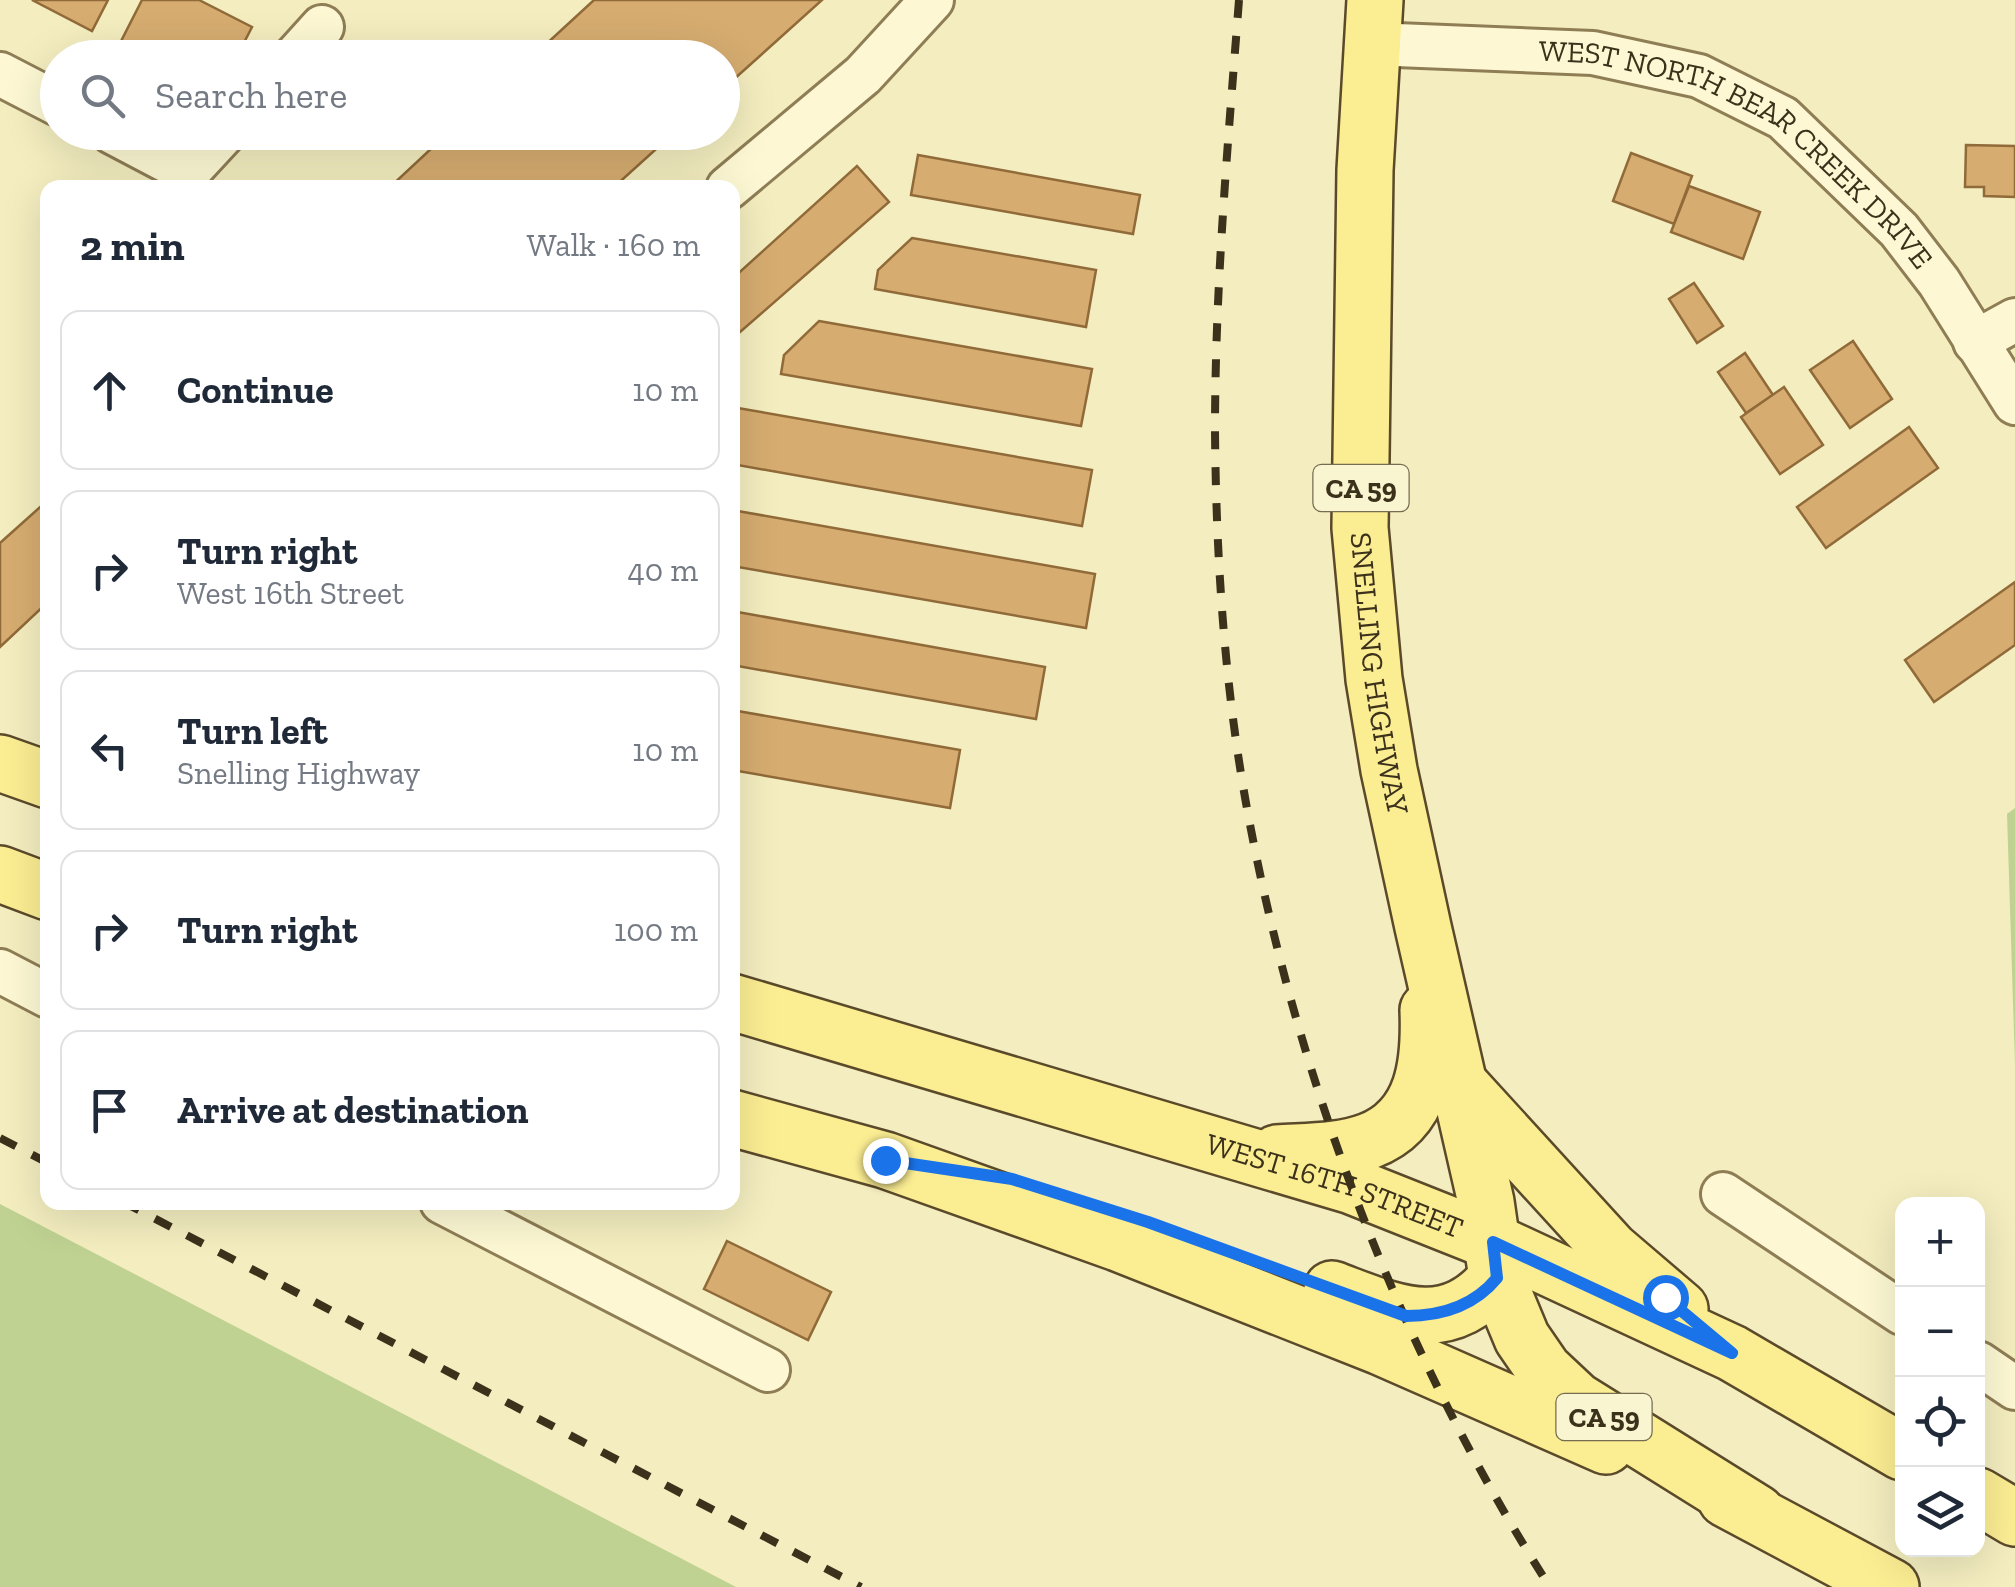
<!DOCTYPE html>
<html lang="en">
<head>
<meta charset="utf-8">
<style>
  body { margin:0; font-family:"Zilla Slab",serif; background:#f6f6f7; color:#1f2937 }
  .controls { position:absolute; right:30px; bottom:30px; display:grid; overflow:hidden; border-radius:20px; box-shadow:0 10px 40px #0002 }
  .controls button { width:90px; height:90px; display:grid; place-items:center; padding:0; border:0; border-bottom:2px solid #e0e1e3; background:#fff; color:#1f2937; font:50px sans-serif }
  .stop { position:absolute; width:30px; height:30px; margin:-22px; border:8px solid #1a73e8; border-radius:50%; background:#fff }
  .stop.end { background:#1a73e8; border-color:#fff; box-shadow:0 2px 10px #0008 }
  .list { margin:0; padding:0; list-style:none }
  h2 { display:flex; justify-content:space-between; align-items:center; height:130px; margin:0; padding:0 40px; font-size:42px }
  h2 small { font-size:32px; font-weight:400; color:#747a83 }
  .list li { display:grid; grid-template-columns:65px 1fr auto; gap:30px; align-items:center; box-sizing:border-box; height:160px; margin:0 20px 20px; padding:0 20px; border:2px solid #e0e1e3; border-radius:20px }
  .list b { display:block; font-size:38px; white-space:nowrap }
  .list p { margin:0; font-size:32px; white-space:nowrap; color:#747a83 }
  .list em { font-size:32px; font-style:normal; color:#747a83 }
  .icon { flex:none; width:55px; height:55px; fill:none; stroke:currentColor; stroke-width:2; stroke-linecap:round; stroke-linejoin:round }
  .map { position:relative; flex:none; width:2015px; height:1587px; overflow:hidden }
  .search { position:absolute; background:#fff; box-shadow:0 10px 40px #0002; left:40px; top:40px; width:700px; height:110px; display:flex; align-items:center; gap:25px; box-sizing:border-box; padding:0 35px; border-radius:55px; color:#747a83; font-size:38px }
  .panel { position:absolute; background:#fff; box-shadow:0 10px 40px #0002; left:40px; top:180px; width:700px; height:1030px; border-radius:20px }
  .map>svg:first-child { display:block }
  .green { fill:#bfd292 }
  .building { fill:#d6ac70; stroke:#906a38; stroke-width:2.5 }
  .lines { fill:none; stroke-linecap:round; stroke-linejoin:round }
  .minor-casing { stroke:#8e7d55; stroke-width:48 }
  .major-casing { stroke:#5b4a2a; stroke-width:60 }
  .minor { stroke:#fdf8d3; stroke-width:42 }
  .major { stroke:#fbed92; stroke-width:55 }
  .rail { stroke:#3c311b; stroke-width:8; stroke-dasharray:18 18; stroke-linecap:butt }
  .route { stroke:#1a73e8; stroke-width:12 }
  .labels { text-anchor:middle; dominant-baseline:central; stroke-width:8; stroke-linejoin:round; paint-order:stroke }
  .shield { fill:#f9f5d0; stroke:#756c51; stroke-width:2.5 }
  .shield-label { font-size:28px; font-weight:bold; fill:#3c311b }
  .street-label { font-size:30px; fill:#3c311b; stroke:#f9f5d0 }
</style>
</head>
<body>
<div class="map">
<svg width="2015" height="1587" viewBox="0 0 2015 1587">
  <rect width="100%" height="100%" fill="#f3edbf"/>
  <g class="green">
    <path d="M2015,808V1065L2007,814Z"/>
    <path d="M0,1204L736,1587H0Z"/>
  </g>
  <g class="building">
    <path d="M32,0H108L92,31Z"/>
    <path d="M142,0H199L252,27L236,58H124L115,53Z"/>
    <path d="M594,0H822L722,90V58H531Z"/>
    <path d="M449,132H675L613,188H389Z"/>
    <path d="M1966,145L2015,146V197L1984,196V187H1965Z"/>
    <path d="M1631,153L1692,176L1674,224L1613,201Z"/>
    <path d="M918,155L1140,195L1133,234L911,195Z"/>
    <path d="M857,166L889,202L732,339V279Z"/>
    <path d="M1689,186L1760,212L1743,259L1671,232Z"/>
    <path d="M912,238L1096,270L1086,327L875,289L878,270Z"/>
    <path d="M1694,283L1723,326L1697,343L1669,299Z"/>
    <path d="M819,321L1092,369L1081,426L781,374L784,355Z"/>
    <path d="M1853,341L1892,399L1850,428L1810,370Z"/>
    <path d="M1745,353L1773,395L1746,413L1718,372Z"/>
    <path d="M1784,387L1823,445L1780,474L1741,417Z"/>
    <path d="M732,407L1092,470L1082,526L732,464Z"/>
    <path d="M1909,427L1938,468L1826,548L1797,507Z"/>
    <path d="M48,500V602L0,647V543Z"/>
    <path d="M732,510L1095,574L1086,628L732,566Z"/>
    <path d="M2015,582V645L1934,702L1905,660Z"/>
    <path d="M732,611L1045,667L1036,719L732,665Z"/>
    <path d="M732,710L960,750L950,808L732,770Z"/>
    <path d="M727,1241L831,1292L808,1340L704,1289Z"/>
  </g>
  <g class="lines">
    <defs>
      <g id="minor">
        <path id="s1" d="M1372,44L1593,53L1699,76L1783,118L1899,230L1939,282L2015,403"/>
        <path d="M294,58L322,27"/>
        <path d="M0,74L58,104"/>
        <path d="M112,132L188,172L225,132"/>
        <path d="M728,188L863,75L932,0"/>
        <path d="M1975,342L2015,320"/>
        <path d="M0,971L48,996"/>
        <path d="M1723,1194L1902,1313"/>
        <path d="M442,1202L768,1370"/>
        <path d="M1978,1363L2015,1388"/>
      </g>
      <g id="major">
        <path id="s2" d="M1375,0L1365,170L1360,528L1374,679L1389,770L1423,927L1486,1202L1497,1278L1522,1338L1544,1370L1576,1400L1757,1513"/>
        <path d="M0,763L48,780"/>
        <path d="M0,874L48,892"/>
        <path id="s3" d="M732,1002L1352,1186L1493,1242L1732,1353L1902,1452"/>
        <path d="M1464,1089L1611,1250L1680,1309"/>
        <path d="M732,1118L885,1160L1118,1243L1381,1347L1606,1446"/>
        <path d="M1277,1153C1307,1151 1340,1152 1369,1141C1425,1120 1430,1061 1428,1010"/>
        <path d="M1332,1289C1394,1312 1446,1339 1497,1278"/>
        <path d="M1978,1496L2015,1518"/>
        <path d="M1726,1499L1891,1587"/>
      </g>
    </defs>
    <use href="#minor" class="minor-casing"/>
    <use href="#major" class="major-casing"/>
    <use href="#minor" class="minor"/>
    <use href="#major" class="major"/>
    <g class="rail">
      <path d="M1239,0C1228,143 1215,287 1215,431C1216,554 1224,681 1246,803C1295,1075 1400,1354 1550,1587"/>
      <path d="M0,1138L48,1163"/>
      <path d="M123,1202L861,1587"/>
    </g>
  </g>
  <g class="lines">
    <path class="route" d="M885,1160L1012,1179L1148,1222L1406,1316C1442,1316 1474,1306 1497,1278L1493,1242L1732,1353L1665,1297"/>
  </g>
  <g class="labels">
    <g class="shield">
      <rect x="1313.5" y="465" width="95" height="46" rx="8"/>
      <rect x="1556.5" y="1394" width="95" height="46" rx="8"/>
    </g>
    <g class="shield-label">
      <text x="1361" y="488">CA 59</text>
      <text x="1604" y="1417">CA 59</text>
    </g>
    <g class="street-label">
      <text stroke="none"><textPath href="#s1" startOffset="398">WEST NORTH BEAR CREEK DRIVE</textPath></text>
      <text stroke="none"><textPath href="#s2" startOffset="675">SNELLING HIGHWAY</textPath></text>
      <text stroke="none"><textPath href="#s3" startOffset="630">WEST 16TH STREET</textPath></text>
    </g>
  </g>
</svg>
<div class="controls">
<button>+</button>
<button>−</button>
<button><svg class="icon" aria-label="locate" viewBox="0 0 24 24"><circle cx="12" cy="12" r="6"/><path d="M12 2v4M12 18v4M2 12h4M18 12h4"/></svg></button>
<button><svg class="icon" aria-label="layers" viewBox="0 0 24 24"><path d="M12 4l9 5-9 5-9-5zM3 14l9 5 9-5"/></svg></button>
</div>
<div class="stop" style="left:1665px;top:1297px"></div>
<div class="stop end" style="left:885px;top:1160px"></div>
<div class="search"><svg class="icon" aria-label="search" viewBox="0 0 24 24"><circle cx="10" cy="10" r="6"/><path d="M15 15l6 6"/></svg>Search here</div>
<section class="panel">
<h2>2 min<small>Walk · 160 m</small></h2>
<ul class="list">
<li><svg class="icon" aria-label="ahead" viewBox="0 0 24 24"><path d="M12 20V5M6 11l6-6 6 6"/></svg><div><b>Continue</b></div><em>10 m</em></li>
<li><svg class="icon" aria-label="right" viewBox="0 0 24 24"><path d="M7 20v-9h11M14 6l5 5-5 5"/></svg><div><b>Turn right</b><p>West 16th Street</p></div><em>40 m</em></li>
<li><svg class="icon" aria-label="left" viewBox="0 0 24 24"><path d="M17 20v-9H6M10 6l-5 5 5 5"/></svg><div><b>Turn left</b><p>Snelling Highway</p></div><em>10 m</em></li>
<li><svg class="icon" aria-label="right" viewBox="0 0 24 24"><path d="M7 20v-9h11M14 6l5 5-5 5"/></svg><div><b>Turn right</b></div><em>100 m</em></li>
<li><svg class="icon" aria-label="arrive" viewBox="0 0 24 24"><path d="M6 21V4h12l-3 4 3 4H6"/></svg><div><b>Arrive at destination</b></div></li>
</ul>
</section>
</div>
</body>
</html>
